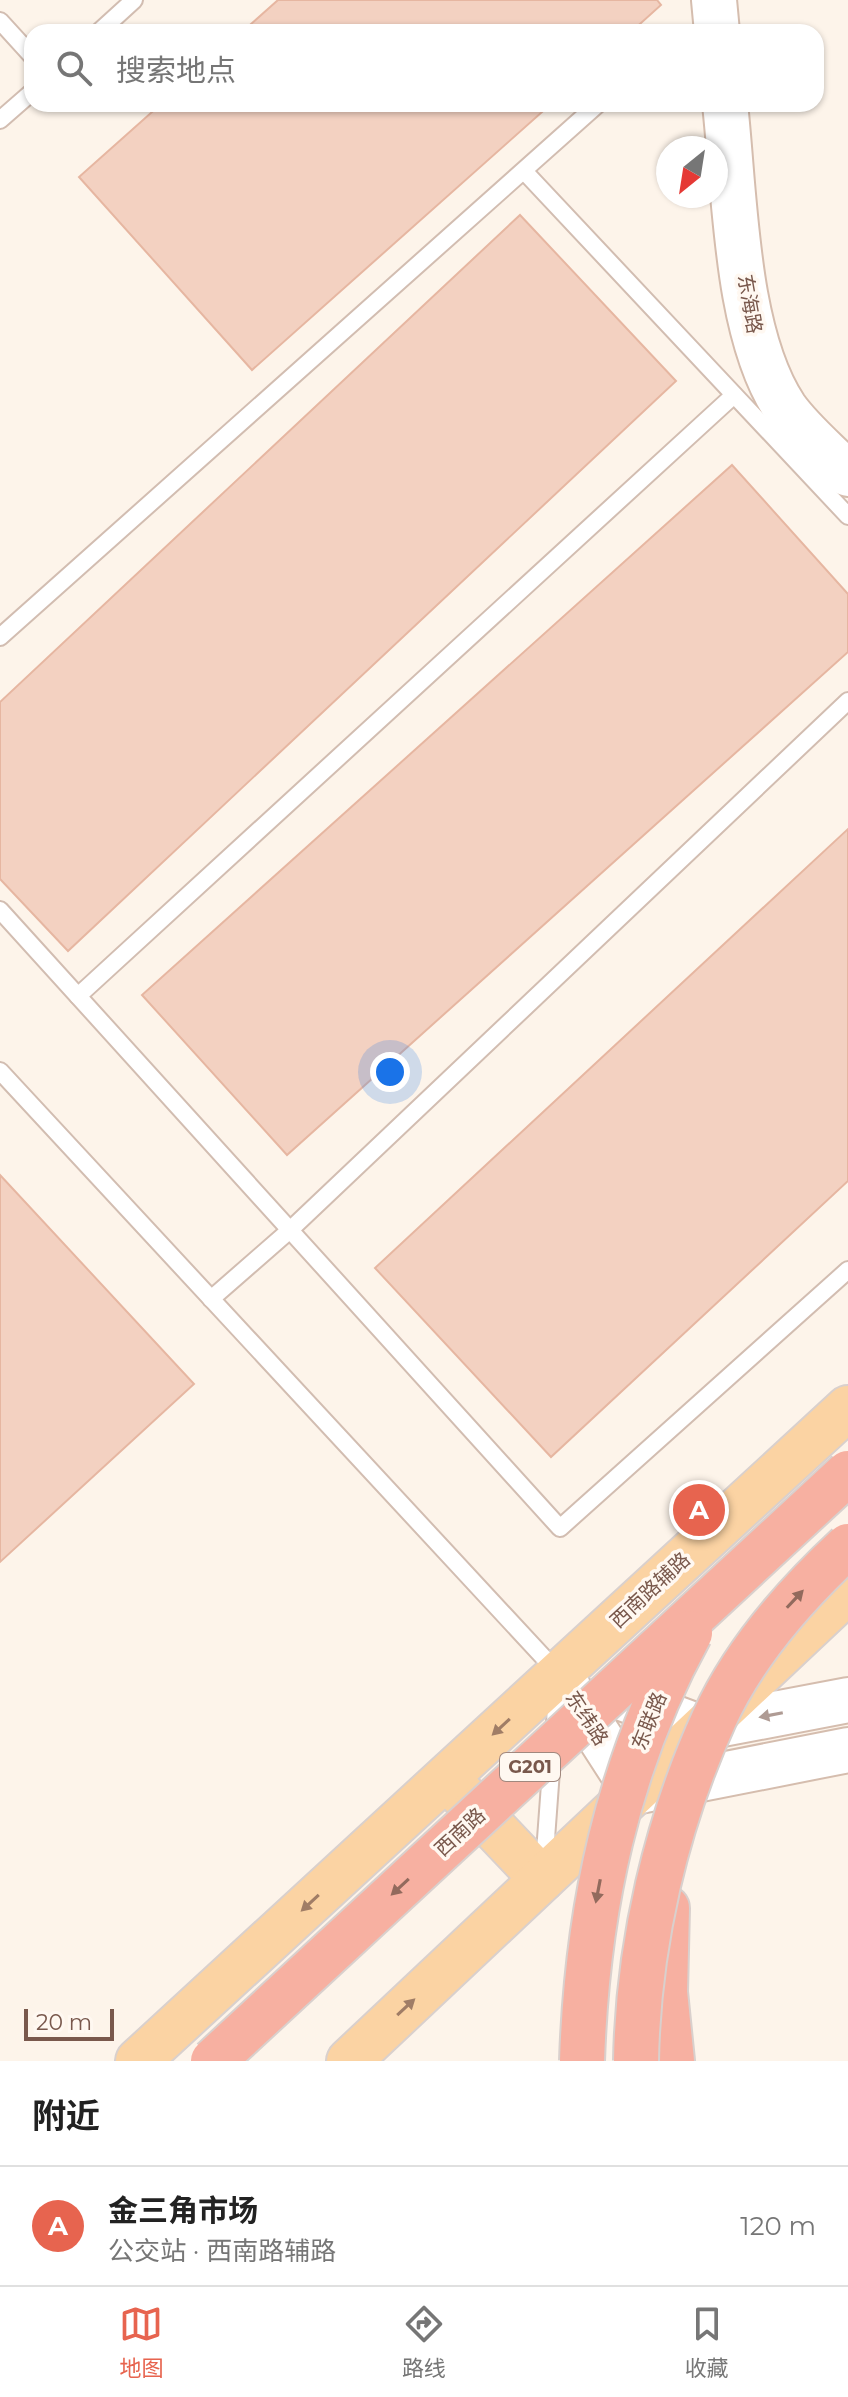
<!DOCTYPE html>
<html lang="zh">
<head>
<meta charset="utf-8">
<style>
  body { margin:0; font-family:Montserrat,"Noto Sans SC",sans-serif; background:#f2f2f2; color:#222 }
  .compass { position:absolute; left:656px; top:136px; width:72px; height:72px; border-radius:50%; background:#fff; box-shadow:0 2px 6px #0004; rotate:210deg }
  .scale { position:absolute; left:24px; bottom:20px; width:90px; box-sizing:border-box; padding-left:8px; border:4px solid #79584c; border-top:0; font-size:22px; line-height:28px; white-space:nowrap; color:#79584c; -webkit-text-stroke:6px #fff8f1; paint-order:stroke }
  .you { position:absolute; left:390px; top:1072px; width:28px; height:28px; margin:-20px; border:6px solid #fff; border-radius:50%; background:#1a73e8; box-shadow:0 0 0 12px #1a73e833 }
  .badge { display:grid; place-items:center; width:52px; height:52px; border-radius:50%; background:#e7644f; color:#fff; font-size:26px; font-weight:700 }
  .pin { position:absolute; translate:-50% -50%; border:4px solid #fff; box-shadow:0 2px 8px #0006 }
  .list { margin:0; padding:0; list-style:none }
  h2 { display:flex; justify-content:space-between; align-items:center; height:104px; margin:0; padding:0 32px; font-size:34px }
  h2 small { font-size:26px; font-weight:400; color:#767676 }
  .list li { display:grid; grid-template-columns:52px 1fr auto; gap:24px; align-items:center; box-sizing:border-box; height:120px; padding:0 32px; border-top:2px solid #e0e0e0 }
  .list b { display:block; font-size:30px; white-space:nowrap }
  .list p { margin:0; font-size:26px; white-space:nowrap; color:#767676 }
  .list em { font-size:26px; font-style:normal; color:#767676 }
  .icon { flex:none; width:44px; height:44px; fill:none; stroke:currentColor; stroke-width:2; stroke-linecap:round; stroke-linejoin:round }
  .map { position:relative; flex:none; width:848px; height:2061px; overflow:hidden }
  .search { position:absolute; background:#fff; box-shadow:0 2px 6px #0004; left:24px; right:24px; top:24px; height:88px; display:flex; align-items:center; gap:20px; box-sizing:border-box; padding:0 28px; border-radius:24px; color:#767676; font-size:30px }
  .sheet { height:224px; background:#fff }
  nav { display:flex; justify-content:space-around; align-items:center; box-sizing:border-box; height:112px; border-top:2px solid #e0e0e0; background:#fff; font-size:22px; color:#767676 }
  nav a { display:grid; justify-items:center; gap:4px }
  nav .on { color:#e7644f }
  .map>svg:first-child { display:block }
  .building { fill:#f3d1c1; stroke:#e6b6a1; stroke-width:2 }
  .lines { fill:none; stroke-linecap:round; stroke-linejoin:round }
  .lane-casing { stroke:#d2bdb1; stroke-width:20 }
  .secondary-casing { stroke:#d5bdae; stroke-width:48 }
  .primary-casing { stroke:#d9d0cd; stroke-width:48 }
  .highway-casing { stroke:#d9d0cd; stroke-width:48 }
  .lane { stroke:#fff; stroke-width:16 }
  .secondary { stroke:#fff; stroke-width:44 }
  .primary { stroke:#fbd3a3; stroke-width:44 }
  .highway { stroke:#f7b0a1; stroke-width:44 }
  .highway-bridge-casing { stroke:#d9d0cd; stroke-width:48; stroke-linecap:butt }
  .highway-bridge { stroke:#f7b0a1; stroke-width:44 }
  .oneway { fill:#926a5d }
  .oneway2 { fill:#af9b94 }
  .oneway3 { fill:#a07d66 }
  .labels { text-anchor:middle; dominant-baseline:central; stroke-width:7; stroke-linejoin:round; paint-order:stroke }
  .shield { fill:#fff8f1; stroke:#a1887e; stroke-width:2 }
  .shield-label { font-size:18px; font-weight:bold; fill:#79584c }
  .street-label { font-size:20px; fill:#79584c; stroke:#fff8f1 }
</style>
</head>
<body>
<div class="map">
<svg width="848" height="2061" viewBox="0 0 848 2061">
  <rect width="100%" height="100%" fill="#fdf4ea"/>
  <g class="building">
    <path d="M278,0H657L661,5L631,32H242Z"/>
    <path d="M161,104H551L252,370L79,177Z"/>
    <path d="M520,215L676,381L68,951L0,879V702Z"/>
    <path d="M732,465L848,594V652L287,1155L142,995Z"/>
    <path d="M848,829V1181L551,1457L375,1268Z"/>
    <path d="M0,1175L194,1384L0,1562Z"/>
  </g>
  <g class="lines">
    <defs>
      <g id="lane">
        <path d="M0,21L32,56"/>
        <path d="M99,32L134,0"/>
        <path d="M0,120L32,92"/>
        <path d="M524,171L848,516"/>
        <path d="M0,637L598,104"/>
        <path d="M0,910L560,1528L848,1270"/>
        <path d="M78,996L734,395"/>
        <path d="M0,1071L559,1674L554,1734"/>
        <path d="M211,1299L290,1230L848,701"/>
        <path d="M544,1866L552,1757"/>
      </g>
      <g id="secondary">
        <path d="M714,0L717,32"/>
        <path d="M725,104C735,193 735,333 785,408C802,432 828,453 848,474"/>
        <path d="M559,1674L635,1792L848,1750"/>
        <path d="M619,1697L702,1728L848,1700"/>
      </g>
      <g id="primary">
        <path d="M453,1785L542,1879"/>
        <path d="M138,2061L848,1408"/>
        <path d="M349,2061L848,1591"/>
      </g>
      <path id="highway" d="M667,1908L665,1992L672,2061"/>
    </defs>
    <use href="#lane" class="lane-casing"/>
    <use href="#secondary" class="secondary-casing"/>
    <use href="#primary" class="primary-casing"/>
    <use href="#highway" class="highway-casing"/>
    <use href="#lane" class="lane"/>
    <use href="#secondary" class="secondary"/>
    <use href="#primary" class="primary"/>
    <use href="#highway" class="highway"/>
    <defs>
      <g id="highway-bridge">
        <path d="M213,2061L848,1473"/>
        <path d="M582,2061C587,1910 617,1766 690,1633"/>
        <path d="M636,2061C638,1945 666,1824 714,1719C744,1653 795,1595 848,1546"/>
      </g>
    </defs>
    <use href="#highway-bridge" class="highway-bridge-casing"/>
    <use href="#highway-bridge" class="highway-bridge"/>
  </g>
  <defs><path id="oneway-solid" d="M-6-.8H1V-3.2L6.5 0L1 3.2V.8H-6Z" transform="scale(2)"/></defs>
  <g class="oneway">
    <use href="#oneway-solid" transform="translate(795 1599) rotate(-47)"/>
    <use href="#oneway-solid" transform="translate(400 1887) rotate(137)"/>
    <use href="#oneway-solid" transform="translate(598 1891) rotate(101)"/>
  </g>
  <use class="oneway2" href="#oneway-solid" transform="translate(771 1715) rotate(169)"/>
  <g class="oneway3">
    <use href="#oneway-solid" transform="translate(501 1727) rotate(137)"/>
    <use href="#oneway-solid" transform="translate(310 1903) rotate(137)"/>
    <use href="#oneway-solid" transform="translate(406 2007) rotate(-43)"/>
  </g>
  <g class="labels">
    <rect class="shield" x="500" y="1753" width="60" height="28" rx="6"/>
    <g class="shield-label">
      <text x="530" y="1767">G201</text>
    </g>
    <g class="street-label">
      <text transform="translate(750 304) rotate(80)">东海路</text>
      <text transform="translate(650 1590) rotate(-43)">西南路辅路</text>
      <text transform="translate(587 1718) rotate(57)">东纬路</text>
      <text transform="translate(649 1721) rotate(-68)">东联路</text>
      <text transform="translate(460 1832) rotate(-43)">西南路</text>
    </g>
  </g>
</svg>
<svg class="compass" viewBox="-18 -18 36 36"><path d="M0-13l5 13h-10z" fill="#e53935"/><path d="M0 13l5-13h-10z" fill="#767676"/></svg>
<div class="scale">20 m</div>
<div class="you"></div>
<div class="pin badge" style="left:699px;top:1510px">A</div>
<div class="search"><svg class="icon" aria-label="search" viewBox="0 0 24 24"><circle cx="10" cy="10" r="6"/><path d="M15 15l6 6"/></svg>搜索地点</div>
</div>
<section class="sheet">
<h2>附近<small></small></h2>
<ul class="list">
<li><span class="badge">A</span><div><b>金三角市场</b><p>公交站 · 西南路辅路</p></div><em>120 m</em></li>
</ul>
</section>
<nav>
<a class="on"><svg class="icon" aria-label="map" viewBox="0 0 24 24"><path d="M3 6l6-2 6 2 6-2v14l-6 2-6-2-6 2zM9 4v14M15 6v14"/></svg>地图</a>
<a><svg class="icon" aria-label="directions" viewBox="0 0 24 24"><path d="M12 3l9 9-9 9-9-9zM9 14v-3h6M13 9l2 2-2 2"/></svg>路线</a>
<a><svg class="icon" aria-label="saved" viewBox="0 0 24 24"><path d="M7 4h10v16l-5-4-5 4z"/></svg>收藏</a>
</nav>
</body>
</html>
